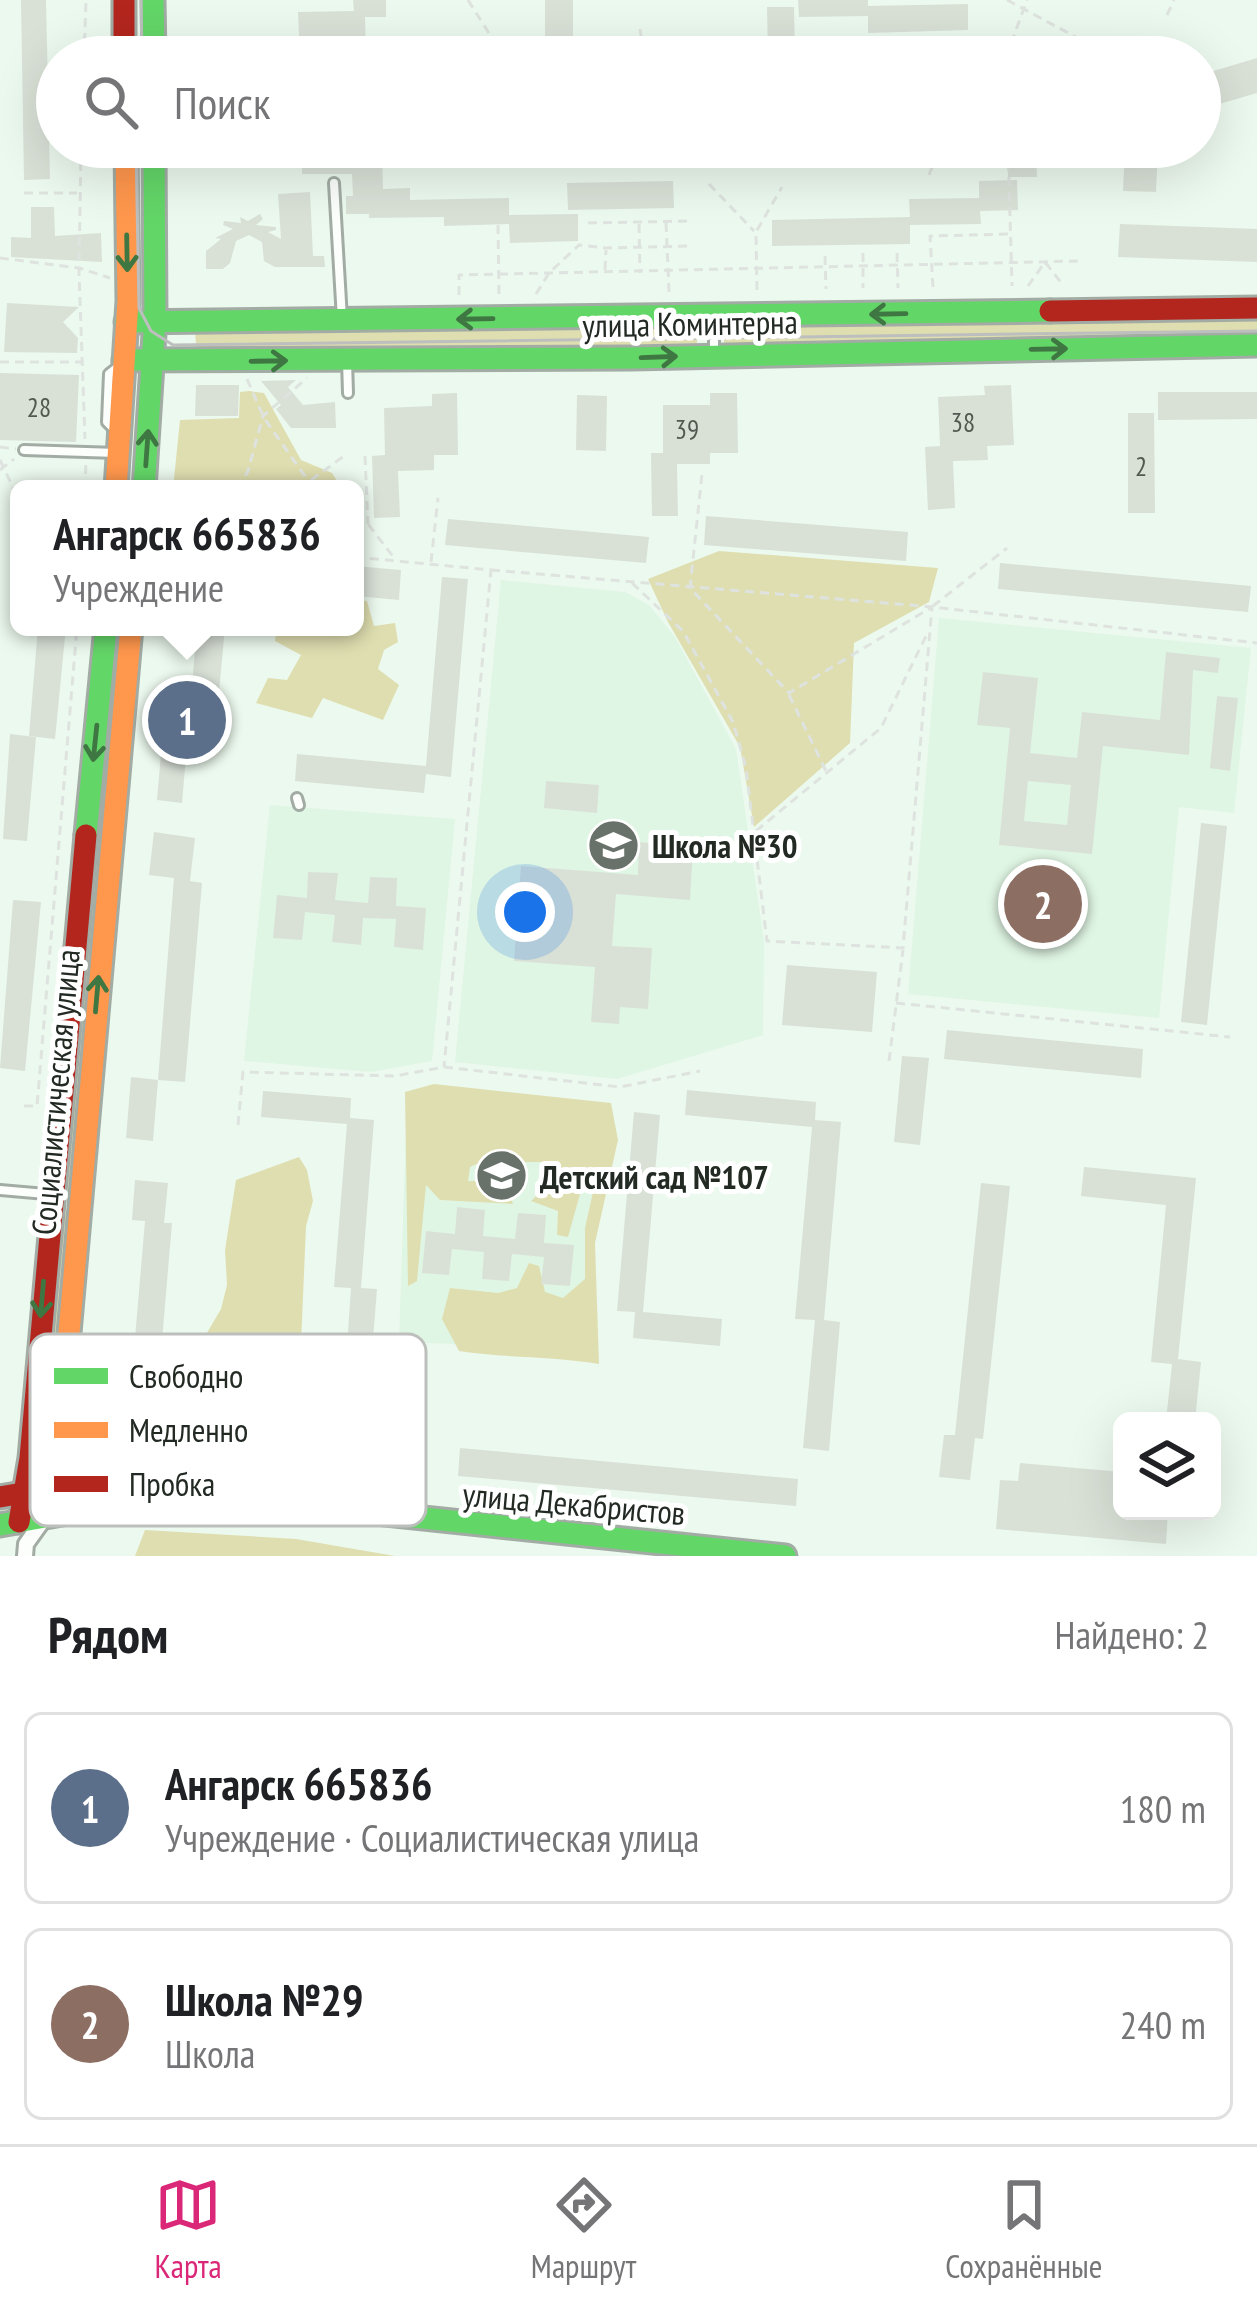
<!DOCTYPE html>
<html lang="ru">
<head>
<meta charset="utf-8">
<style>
  body { margin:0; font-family:"PT Sans Narrow",sans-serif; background:#f2f2f2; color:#202124 }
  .controls { position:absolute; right:36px; bottom:36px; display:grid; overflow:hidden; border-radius:18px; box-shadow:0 12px 48px #0002 }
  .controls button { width:108px; height:108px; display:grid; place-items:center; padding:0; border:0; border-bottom:3px solid #e0e0e0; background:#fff; color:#202124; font:60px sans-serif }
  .you { position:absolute; left:525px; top:912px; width:42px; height:42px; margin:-30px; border:9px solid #fff; border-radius:50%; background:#1a73e8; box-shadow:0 0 0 18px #1a73e833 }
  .badge { display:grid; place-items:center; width:78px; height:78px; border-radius:50%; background:#db2777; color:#fff; font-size:39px; font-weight:700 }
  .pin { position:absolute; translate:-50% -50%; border:6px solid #fff; box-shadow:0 3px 12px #0006 }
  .popup { position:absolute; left:10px; top:480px; width:354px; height:156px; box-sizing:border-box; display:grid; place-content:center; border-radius:18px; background:#fff; filter:drop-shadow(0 3px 9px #0005); font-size:39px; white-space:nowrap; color:#757577 }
  .popup b { font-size:45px; color:#202124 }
  .popup::after { content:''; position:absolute; left:50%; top:100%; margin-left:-24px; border:24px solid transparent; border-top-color:#fff }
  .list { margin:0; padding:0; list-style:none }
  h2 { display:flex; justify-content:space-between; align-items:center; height:156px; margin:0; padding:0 48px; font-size:51px }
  h2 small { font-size:39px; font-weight:400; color:#757577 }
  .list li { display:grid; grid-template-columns:78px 1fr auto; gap:36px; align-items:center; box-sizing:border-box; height:192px; margin:0 24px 24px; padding:0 24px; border:3px solid #e0e0e0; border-radius:18px }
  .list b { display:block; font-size:45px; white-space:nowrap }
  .list p { margin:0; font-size:39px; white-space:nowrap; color:#757577 }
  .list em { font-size:39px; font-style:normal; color:#757577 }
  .icon { flex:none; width:66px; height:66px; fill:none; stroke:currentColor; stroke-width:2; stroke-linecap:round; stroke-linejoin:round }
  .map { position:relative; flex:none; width:1257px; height:1556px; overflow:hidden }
  .search { position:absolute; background:#fff; box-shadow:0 12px 48px #0002; left:36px; right:36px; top:36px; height:132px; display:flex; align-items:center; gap:30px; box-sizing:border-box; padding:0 42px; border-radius:66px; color:#757577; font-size:45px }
  .sheet { height:588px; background:#fff }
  nav { display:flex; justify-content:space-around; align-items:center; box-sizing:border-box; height:168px; border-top:3px solid #e0e0e0; background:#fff; font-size:33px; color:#757577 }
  nav a { display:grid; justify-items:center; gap:6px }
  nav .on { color:#db2777 }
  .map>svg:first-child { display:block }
  .built { fill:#e0f6e4 }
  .green { fill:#dfdeb0 }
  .building { fill:#d9e1d7; fill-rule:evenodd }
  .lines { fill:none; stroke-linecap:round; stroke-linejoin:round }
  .lane-casing { stroke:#a2aca4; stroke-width:14 }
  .street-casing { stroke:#a2aca4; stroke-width:20 }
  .fast-casing { stroke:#a2aca4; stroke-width:27 }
  .slow-casing { stroke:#a2aca4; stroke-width:27 }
  .jam-casing { stroke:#a2aca4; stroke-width:27 }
  .path { stroke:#dee3e0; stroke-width:3; stroke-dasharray:9 6; stroke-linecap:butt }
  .lane { stroke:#fcfefc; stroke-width:8 }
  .street { stroke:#fcfefc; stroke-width:14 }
  .fast { stroke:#63d668; stroke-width:21 }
  .slow { stroke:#ff974d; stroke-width:21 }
  .jam { stroke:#b3261e; stroke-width:21 }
  .tram { stroke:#bcbfbd; stroke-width:3 }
  .oneway { stroke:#3f7742 }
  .labels { text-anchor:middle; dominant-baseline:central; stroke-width:10; stroke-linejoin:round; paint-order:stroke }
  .number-label { font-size:27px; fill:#505850 }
  .street-label { font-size:33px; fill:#222a23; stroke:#fff }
  .poi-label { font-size:33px; font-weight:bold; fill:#222a23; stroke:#fff; text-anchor:start }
  .key { fill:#fff; stroke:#bdbfbd; stroke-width:3 }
  .key-label { font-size:33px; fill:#222a23 }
</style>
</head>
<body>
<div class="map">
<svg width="1257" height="1556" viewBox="0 0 1257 1556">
  <rect width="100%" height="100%" fill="#ecf9ee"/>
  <g class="built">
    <path d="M501,580L625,592L649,605L675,637L736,749L764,941L763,1035L617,1079L455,1062Z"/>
    <path d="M939,618L1251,648L1234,813L1179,807L1159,1018L908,994Z"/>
    <path d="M270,805L455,819L432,1061L371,1072L244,1061Z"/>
    <path d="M407,1101L600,1108L591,1349L399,1342Z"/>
  </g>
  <g class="green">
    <path d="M1257,315V337L724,345V324Z"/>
    <path d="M697,325V347L197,355L195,332Z"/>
    <path d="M249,391L264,393L301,460L332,473L342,489H173L180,420L239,418L240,392Z"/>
    <path d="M719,551L938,568L929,602L854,643L850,743L754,827L740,747L668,622L648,579Z"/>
    <path d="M355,600L367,601L374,626L395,623L398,642L384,650L378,669L399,685L383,720L323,698L312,718L256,703L268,678L287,680L301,655L275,641L277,627H355Z"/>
    <path d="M95,822L103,823L69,1191L62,1190Z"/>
    <path d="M434,1084L611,1103L618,1140L595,1243L599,1364C552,1356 505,1358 459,1351L442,1319L450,1288L498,1293L517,1288L529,1263L539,1266L545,1292L563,1298L585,1279V1228L593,1192L582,1187L568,1237L557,1235L558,1211L531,1201L542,1190L554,1197L564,1187L548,1162H481L470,1167L468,1181C490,1181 505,1180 513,1204L440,1200L426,1185L417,1281L408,1286L405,1092Z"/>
    <path d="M299,1157L307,1170L313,1201L306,1226L301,1344L280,1355L223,1361L204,1338L221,1309L227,1285L225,1250L236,1180Z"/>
    <path d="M60,1213L68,1214L46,1468L37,1469Z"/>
    <path d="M145,1530L296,1539L395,1556H135Z"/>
  </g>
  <g class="building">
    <path d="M21,0H46L50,179L24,180Z"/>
    <path d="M353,0H386V17H365L366,57H300L298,12L354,11Z"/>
    <rect x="545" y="0" width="28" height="57"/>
    <path d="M798,0H868V6L968,4V30L868,33V16L799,17Z"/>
    <path d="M767,7H794L795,57H768Z"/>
    <path d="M1257,58V93L1209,107L1200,75Z"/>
    <path d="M302,147L382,150L383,189L410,188V200L509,198V215L578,214V241L510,243L509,224L444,226V217L369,218V214H346V196H353L352,174H302Z"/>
    <path d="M1007,147H1036L1037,177H1008Z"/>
    <path d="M1125,147H1158L1156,192L1123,191Z"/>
    <path d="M1017,180L1018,210L980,211L981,224L910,225V244L772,246V220L910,217L909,199L979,198V181Z"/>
    <path d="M673,181L674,208L568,210L567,183Z"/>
    <path d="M310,192L313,256H324L325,267H275L264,261L262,242L249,235L236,241L230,263L223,269H206V251L221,239L215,238L233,229L223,225L224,221L241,223L240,217L248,221L260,214L263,219L256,225L276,227V230L268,232L281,239L278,194Z"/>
    <path d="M31,207H54L55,236L101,233L102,262L11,257V237L31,238Z"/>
    <path d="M1120,224L1257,229V262L1118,257Z"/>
    <path d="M7,303L79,307L63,322L78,338L77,353L4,352Z"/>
    <path d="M0,373L79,375L76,442L0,440Z"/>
    <path d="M296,380L288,387L303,405L335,402L336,428H291L276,409L281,405L261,381Z"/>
    <path d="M196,385H239L238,416H195Z"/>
    <path d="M1011,385L1014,445L987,446L988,460L953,461L955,508L928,510L925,447L940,446L938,397L985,395L984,386Z"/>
    <path d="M1158,392H1257V419L1158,420Z"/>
    <path d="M457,393L458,455H434V470L398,471L400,517L374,518L372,456L385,455L384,408L432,406V394Z"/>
    <path d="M710,393H737L738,453H710V464H677L678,516H652L651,453H663V405H710Z"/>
    <path d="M577,395L607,396L606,451L576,450Z"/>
    <path d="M1128,413H1154L1155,513H1128Z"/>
    <path d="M706,516L908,532L906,561L704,545Z"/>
    <path d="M448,519L649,537L646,563L445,545Z"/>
    <path d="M1000,563L1251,586L1248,612L998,589Z"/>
    <path d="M355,566L401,570L399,600L355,596Z"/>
    <path d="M442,577L468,579L451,777L426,774L424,793L295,781L297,754L426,766Z"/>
    <path d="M38,627H66L55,739L29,736Z"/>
    <path d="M197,627H225L214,746L187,744Z"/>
    <path d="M1166,652L1220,658L1218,673L1193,670L1189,755L1103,746L1092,854L999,845L1010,728L977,725L983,672L1038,678L1030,753L1077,758L1082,712L1160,720ZM1028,781L1071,785L1067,825L1024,821Z"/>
    <path d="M1217,696L1238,698L1230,771L1210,768Z"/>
    <path d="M10,734L36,737L27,841L3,839Z"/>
    <path d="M162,742L187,744L182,803L157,800Z"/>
    <path d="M546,781L599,785L597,813L544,808Z"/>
    <path d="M1201,823L1227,826L1207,1025L1181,1022Z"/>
    <path d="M154,832L195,838L190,881L202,883L185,1082L158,1080L174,878L149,875Z"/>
    <path d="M639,842L693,847L690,900L616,894L612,946L652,948L648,1009L620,1007L619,1024L591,1022L595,967L514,961L521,866L638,875Z"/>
    <path d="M308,872L338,873L335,900L368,903L370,877L397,878L396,906L426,908L423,950L394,947L396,919L363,918L361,945L332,942L335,915L305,912L302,940L273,938L277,895L307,898Z"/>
    <path d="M13,900L41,902L25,1071L0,1068Z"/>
    <path d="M787,965L877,972L872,1032L782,1025Z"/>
    <path d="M947,1030L1143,1049L1141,1078L944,1059Z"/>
    <path d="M902,1056L929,1058L920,1145L894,1142Z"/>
    <path d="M131,1077L158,1080L153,1141L126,1138Z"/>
    <path d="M687,1090L816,1102L815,1120L841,1122L824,1320L840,1322L829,1451L803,1448L815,1320L795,1319L812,1127L685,1115Z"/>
    <path d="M263,1091L351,1098L350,1118L374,1120L361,1288L377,1289L370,1377L345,1375L351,1288L334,1287L347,1124L261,1117Z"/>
    <path d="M634,1112L660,1115L643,1312L722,1319L720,1346L633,1338L635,1312L617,1311Z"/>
    <path d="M1084,1167L1196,1178L1178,1359L1201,1362L1195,1421H1166L1172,1364L1151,1362L1166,1205L1081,1196Z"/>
    <path d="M135,1180L168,1183L164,1223H172L155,1423L128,1420L145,1221L132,1220Z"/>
    <path d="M981,1183L1010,1186L983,1439L975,1438L970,1480L939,1477L944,1435H955Z"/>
    <path d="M457,1207L485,1210L483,1236L515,1239L518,1213L546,1215L544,1243L574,1245L570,1286L541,1284L544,1257L512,1254L509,1281L482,1279L484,1252L452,1249L449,1275L422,1273L426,1231L455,1234Z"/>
    <path d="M203,1394L367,1407L362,1468L199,1455Z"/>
    <path d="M460,1448L798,1479L796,1506L458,1476Z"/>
    <path d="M1020,1463L1122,1472V1511H1168L1166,1544L996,1529L1000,1480L1018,1481Z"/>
  </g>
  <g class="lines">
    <defs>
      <g id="lane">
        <path d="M334,183L342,319"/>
        <path d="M714,318V351"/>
        <path d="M347,361L348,393"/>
        <path d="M113,428L107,422L109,374L118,367"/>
        <path d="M24,450L117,453"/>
        <path d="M297,798L299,805"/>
        <path d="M0,1190L46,1194"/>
      </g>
      <path id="street" d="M25,1556L26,1544L46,1516"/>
      <g id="fast">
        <path d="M153,0L154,57"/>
        <path d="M126,322L1050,311"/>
        <path d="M124,360L632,358L1257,345"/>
        <path d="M144,489L155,318L154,147"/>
        <path d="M86,835L106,627"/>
        <path d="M0,1525L163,1496L347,1510L785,1556"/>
      </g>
      <g id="slow">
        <path d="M116,489L128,301L126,147"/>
        <path d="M46,1516L58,1458L131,627"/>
      </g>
      <g id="jam">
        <path d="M124,0V57"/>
        <path d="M1050,311L1257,308"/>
        <path d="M0,1497L77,1484L145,1493"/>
        <path d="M19,1522L30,1458L86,835"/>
      </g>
    </defs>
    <use href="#lane" class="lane-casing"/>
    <use href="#street" class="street-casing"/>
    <use href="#fast" class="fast-casing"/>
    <use href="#slow" class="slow-casing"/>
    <use href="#jam" class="jam-casing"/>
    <g class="path">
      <path d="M468,0L504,57"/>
      <path d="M1007,0L1087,43"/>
      <path d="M1167,15L1174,0"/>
      <path d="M640,29L644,57"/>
      <path d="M84,57L86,0"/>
      <path d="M1006,57L1027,0"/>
      <path d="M81,147L79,273L85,439"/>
      <path d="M547,147L558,166"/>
      <path d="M692,147L708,160"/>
      <path d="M1008,147L1012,286"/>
      <path d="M929,175L940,147"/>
      <path d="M709,184L754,231"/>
      <path d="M24,193H77"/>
      <path d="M588,223L690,221"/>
      <path d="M666,223L669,292"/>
      <path d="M639,224L640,273"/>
      <path d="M498,225L499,295"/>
      <path d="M863,253V288"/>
      <path d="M897,253L898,288"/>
      <path d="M825,256L826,289"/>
      <path d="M0,258L79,268L110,278"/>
      <path d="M605,270L606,250"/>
      <path d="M1028,286L1045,262L1063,285"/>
      <path d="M933,287L930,236L1010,234"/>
      <path d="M757,290L756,232L782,187"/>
      <path d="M536,294L549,273L579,245L606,248L691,246"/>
      <path d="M459,295V275L1079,261"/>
      <path d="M0,362H82"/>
      <path d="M247,379L264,418L314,489"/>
      <path d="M0,447L16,449"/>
      <path d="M365,456L368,524"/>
      <path d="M0,460L19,500"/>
      <path d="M0,470L14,459"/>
      <path d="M85,489L86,461"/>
      <path d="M238,489L248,471L263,416L307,378"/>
      <path d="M299,489L344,456"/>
      <path d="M355,518L368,524L395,559"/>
      <path d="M355,557L491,570L444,1067"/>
      <path d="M431,562L438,498"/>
      <path d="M491,570L932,607L1257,643"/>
      <path d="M632,583L683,631L733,722L746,768L767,941L903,948L932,607L789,693L690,588L702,474"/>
      <path d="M933,606L1007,548"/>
      <path d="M789,695L827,773"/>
      <path d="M756,831L881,728L927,634"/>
      <path d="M896,1003L1230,1037"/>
      <path d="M889,1061L903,950"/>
      <path d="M24,1106H37L77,627"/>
      <path d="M238,1125L243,1072L395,1076L444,1067L620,1087L700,1071"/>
    </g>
    <use href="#lane" class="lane"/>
    <use href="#street" class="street"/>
    <use href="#fast" class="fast"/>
    <use href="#slow" class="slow"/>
    <use href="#jam" class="jam"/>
    <g class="tram">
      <path d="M141,0L142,57"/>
      <path d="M136,147L139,308L151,331L173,345L1257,331"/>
    </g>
  </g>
  <defs><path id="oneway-shaft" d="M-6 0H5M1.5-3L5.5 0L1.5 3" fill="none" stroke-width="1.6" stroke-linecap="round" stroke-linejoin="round" transform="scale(3)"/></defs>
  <g class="oneway">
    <use href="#oneway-shaft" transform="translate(127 253) rotate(89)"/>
    <use href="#oneway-shaft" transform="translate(888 314) rotate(179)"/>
    <use href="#oneway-shaft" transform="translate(475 319) rotate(179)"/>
    <use href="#oneway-shaft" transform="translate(1049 349) rotate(-1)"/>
    <use href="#oneway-shaft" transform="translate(659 357) rotate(-2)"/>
    <use href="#oneway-shaft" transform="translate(269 361) rotate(-1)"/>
    <use href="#oneway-shaft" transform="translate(147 448) rotate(-86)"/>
    <use href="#oneway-shaft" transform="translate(95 743) rotate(96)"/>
    <use href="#oneway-shaft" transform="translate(97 994) rotate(-85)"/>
    <use href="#oneway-shaft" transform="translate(42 1299) rotate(95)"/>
  </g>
  <defs>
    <symbol id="school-disc" viewBox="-11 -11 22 22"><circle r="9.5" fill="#69726a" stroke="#fff"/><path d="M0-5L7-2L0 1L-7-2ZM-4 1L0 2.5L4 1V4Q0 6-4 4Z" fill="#fff"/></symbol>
  </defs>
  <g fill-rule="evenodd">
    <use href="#school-disc" x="584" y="816" width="59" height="59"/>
    <use href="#school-disc" x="472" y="1146" width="59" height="59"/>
  </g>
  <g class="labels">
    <g class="number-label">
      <text x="39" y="407">28</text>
      <text x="963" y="422">38</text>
      <text x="687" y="429">39</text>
      <text x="1141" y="466">2</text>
    </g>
    <g class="street-label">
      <text transform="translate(690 323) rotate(-1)">улица Коминтерна</text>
      <text transform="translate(55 1092) rotate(-85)">Социалистическая улица</text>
      <text transform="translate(574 1503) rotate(5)">улица Декабристов</text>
    </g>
    <g class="poi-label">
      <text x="652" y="845">Школа №30</text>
      <text x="540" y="1176">Детский сад №107</text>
    </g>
  </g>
  <rect x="30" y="1334" width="396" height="192" rx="18" class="key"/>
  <rect x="54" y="1368" width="54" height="16" fill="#63d668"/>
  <rect x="54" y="1422" width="54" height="16" fill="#ff974d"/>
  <rect x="54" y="1476" width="54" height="16" fill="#b3261e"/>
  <g class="key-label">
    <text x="129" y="1388">Свободно</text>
    <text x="129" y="1442">Медленно</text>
    <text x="129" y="1496">Пробка</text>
  </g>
</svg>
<div class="controls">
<button><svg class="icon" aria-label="layers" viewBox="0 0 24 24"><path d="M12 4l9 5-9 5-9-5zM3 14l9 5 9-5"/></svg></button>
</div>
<div class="you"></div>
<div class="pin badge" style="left:187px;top:720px;background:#5c6f8a">1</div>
<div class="popup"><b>Ангарск 665836</b>Учреждение</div>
<div class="pin badge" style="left:1043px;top:904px;background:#8d6e63">2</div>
<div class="search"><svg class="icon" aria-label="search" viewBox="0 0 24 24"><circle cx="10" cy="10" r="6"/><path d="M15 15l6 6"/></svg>Поиск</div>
</div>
<section class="sheet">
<h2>Рядом<small>Найдено: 2</small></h2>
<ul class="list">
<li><span class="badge" style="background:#5c6f8a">1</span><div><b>Ангарск 665836</b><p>Учреждение · Социалистическая улица</p></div><em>180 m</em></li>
<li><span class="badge" style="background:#8d6e63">2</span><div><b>Школа №29</b><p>Школа</p></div><em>240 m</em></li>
</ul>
</section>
<nav>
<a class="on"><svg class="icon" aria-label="map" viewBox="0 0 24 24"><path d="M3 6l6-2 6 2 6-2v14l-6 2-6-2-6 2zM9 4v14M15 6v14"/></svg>Карта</a>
<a><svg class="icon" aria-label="directions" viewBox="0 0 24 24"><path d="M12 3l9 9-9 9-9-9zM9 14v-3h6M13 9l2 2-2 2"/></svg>Маршрут</a>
<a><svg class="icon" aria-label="saved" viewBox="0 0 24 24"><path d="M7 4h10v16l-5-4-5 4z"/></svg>Сохранённые</a>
</nav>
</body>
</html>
